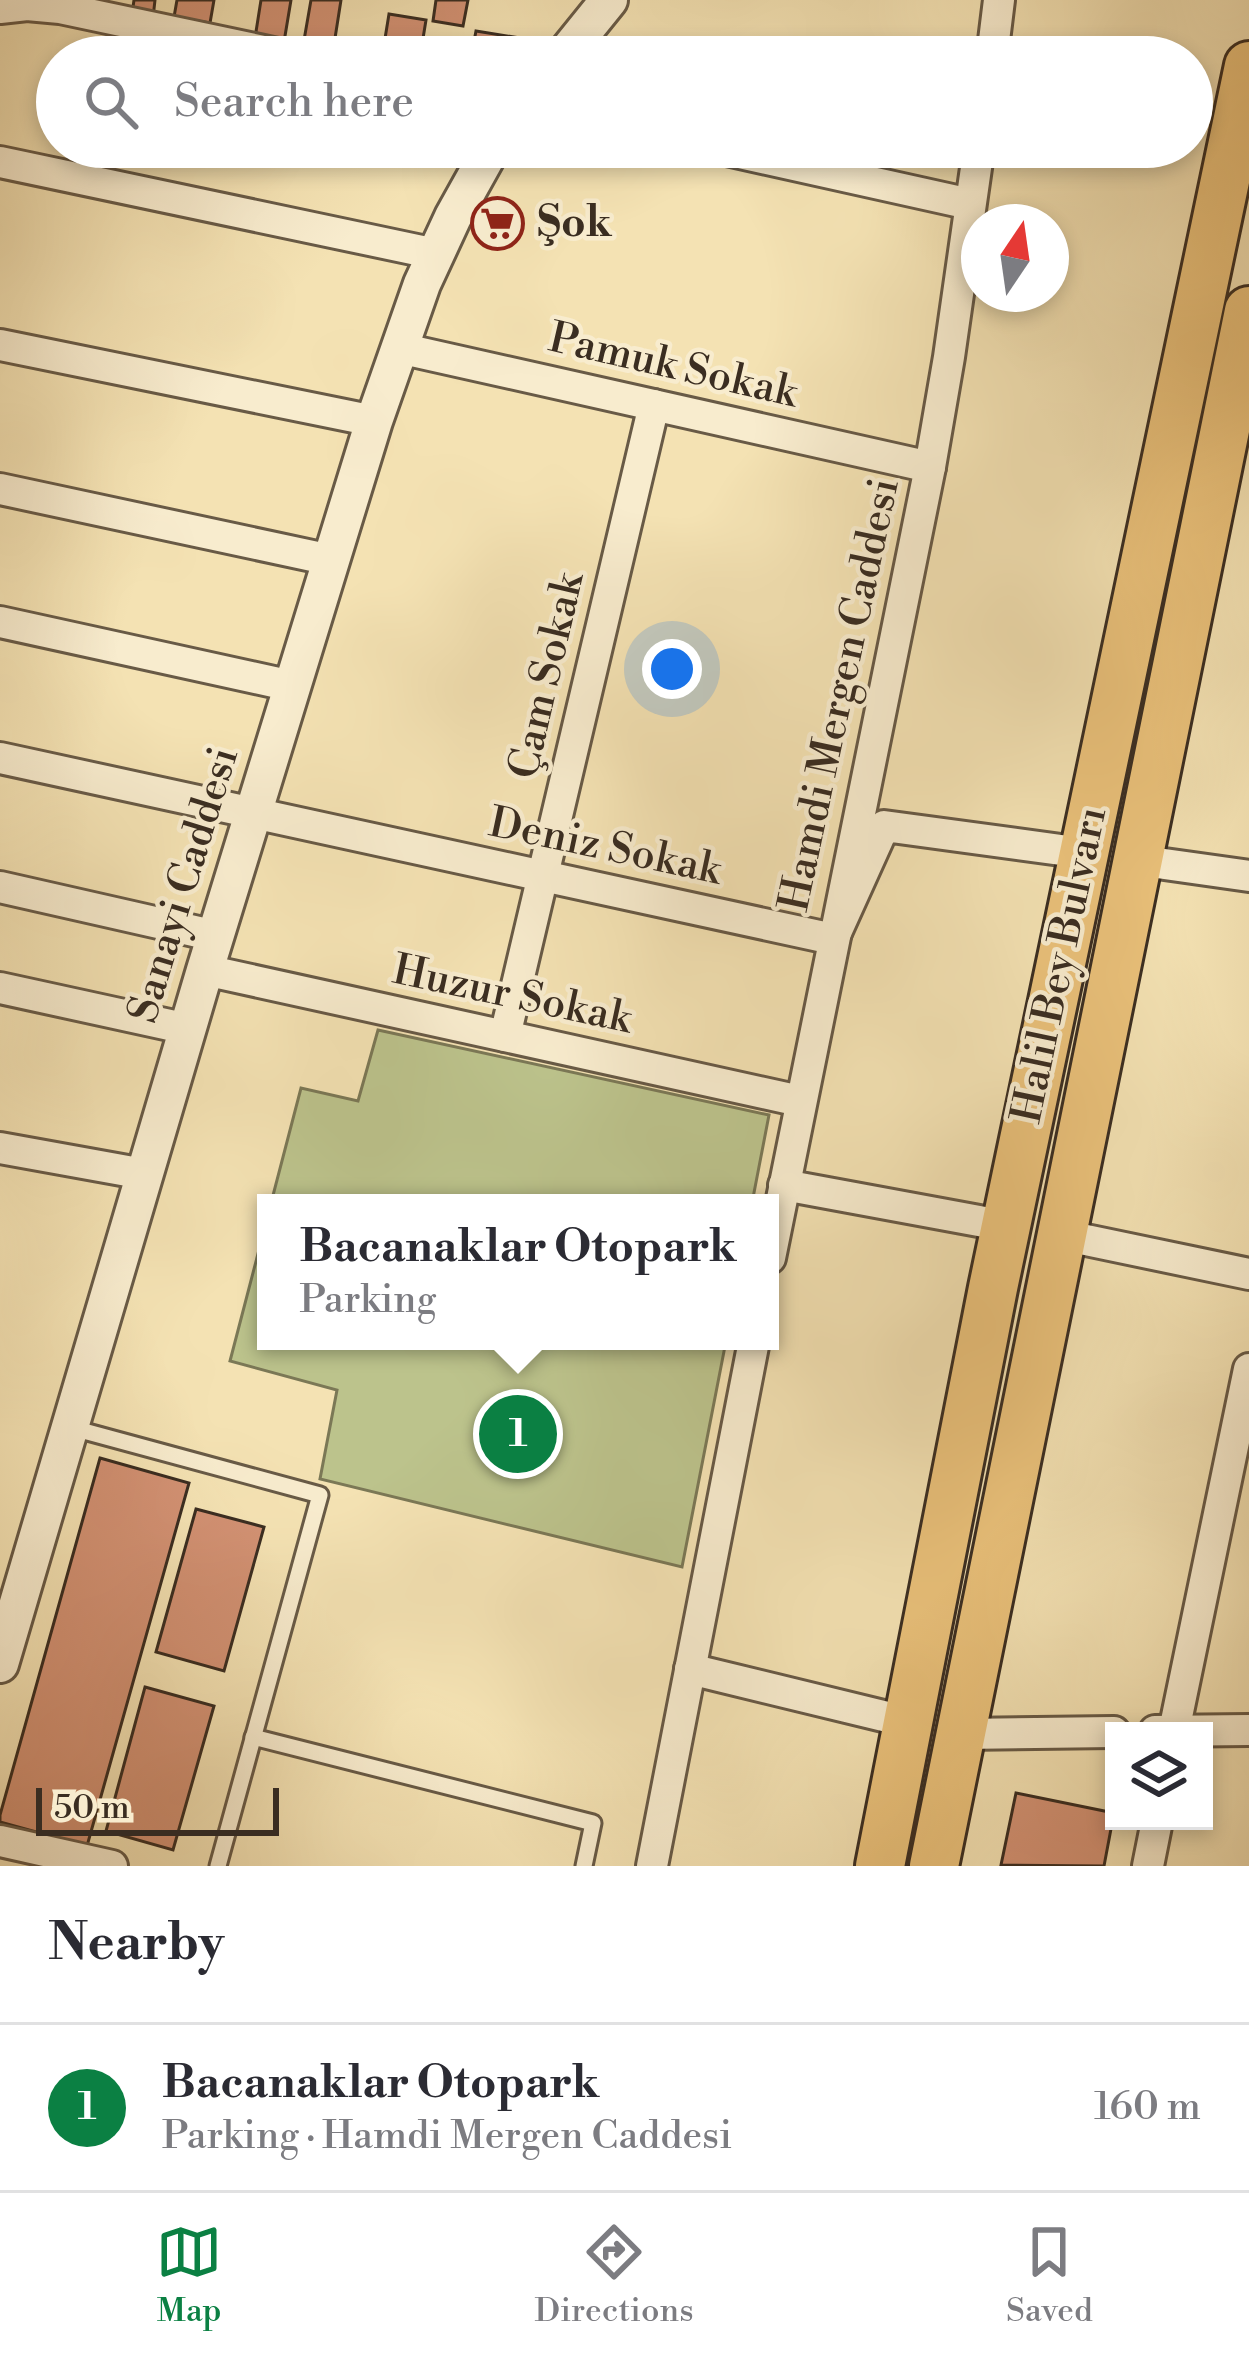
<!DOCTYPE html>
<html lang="en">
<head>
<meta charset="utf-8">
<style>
  body { margin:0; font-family:"Libre Bodoni",serif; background:#f2f2f3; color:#2b2b33 }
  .controls { position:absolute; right:36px; bottom:36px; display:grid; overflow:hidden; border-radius:0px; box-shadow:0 6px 18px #0003 }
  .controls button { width:108px; height:108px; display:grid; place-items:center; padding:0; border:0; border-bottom:3px solid #e1e1e2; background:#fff; color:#2b2b33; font:60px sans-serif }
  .compass { position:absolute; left:961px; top:204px; width:108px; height:108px; border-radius:50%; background:#fff; box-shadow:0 6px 18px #0003; rotate:13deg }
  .scale { position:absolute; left:36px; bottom:30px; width:243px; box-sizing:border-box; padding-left:12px; border:6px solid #3a2d21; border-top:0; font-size:33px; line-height:42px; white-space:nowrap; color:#3a2d21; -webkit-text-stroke:9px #f8ecce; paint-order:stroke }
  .you { position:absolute; left:672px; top:669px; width:42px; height:42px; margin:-30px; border:9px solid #fff; border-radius:50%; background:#1a73e8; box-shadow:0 0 0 18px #1a73e833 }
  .badge { display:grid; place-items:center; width:78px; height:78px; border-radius:50%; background:#0b8043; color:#fff; font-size:39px; font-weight:700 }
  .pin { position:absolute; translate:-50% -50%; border:6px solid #fff; box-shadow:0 3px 12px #0006 }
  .popup { position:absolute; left:257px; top:1194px; width:522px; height:156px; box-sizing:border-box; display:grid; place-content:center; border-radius:0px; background:#fff; filter:drop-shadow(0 3px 9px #0005); font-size:39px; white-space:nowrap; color:#7c7c81 }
  .popup b { font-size:45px; color:#2b2b33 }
  .popup::after { content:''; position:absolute; left:50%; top:100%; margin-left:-24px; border:24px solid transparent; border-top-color:#fff }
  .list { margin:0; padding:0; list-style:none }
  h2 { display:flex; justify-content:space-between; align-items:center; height:156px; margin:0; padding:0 48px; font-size:51px }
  h2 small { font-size:39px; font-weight:400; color:#7c7c81 }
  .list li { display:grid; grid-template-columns:78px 1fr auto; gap:36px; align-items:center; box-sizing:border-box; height:168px; padding:0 48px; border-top:3px solid #e1e1e2 }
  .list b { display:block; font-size:45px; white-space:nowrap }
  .list p { margin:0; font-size:39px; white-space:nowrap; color:#7c7c81 }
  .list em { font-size:39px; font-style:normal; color:#7c7c81 }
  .icon { flex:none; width:66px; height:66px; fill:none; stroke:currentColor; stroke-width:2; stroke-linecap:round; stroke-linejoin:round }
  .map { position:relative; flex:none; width:1249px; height:1866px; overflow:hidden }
  .search { position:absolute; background:#fff; box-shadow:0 6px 18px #0003; left:36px; right:36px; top:36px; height:132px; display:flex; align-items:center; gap:30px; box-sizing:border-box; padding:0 42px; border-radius:66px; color:#7c7c81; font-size:45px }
  .sheet { height:324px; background:#fff }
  nav { display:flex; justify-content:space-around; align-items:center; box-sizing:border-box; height:168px; border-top:3px solid #e1e1e2; background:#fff; font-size:33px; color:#7c7c81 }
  nav a { display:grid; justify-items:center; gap:6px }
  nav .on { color:#0b8043 }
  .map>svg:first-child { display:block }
  .green { fill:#bcc38c; stroke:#7b7856; stroke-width:3 }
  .building { fill:#d29173; stroke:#3a2d21; stroke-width:3 }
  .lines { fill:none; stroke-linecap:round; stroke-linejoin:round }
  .service-casing { stroke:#685a46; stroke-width:21 }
  .minor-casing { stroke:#685a46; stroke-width:36 }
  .tertiary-casing { stroke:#685a46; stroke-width:42 }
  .trunk-casing { stroke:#3a2d21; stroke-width:54 }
  .service { stroke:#f8ecce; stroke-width:15 }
  .minor { stroke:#f8ecce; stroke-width:30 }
  .tertiary { stroke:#f8ecce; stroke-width:36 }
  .trunk { stroke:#eac17a; stroke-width:48 }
  .labels { text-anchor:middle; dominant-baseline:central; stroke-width:9; stroke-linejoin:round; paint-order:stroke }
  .poi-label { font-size:42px; font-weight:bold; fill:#3a2d21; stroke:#f8ecce; text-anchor:start }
  .street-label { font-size:42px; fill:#3a2d21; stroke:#f8ecce }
</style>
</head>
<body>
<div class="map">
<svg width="1249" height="1866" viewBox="0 0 1249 1866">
  <rect width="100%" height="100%" fill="#f4e2b3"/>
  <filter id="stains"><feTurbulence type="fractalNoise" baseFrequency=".00167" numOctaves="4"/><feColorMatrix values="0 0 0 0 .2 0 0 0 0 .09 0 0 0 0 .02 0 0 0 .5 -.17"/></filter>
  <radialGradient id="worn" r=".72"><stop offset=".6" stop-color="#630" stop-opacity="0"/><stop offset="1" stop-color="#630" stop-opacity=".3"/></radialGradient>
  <g class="green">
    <path d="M378,1030L769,1115L752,1203H271L301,1088L358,1101Z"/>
    <path d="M266,1223V1341H726L682,1567L320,1479L337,1390L230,1361Z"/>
  </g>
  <g class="building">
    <path d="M134,0H155L153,18L132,14Z"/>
    <path d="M177,0H214L210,23L174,17Z"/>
    <path d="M261,0H291L284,42L255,38Z"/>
    <path d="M311,0H341L333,51L303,46Z"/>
    <path d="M436,0H468L463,26L433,21Z"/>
    <path d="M389,14L426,20L420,57H382Z"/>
    <path d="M476,31L520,38L517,57H471Z"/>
    <path d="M100,1458L189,1483L87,1846L0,1822V1815Z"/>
    <path d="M196,1509L264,1527L224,1671L156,1652Z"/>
    <path d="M145,1687L214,1706L173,1850L106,1831Z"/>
    <path d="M1016,1793L1114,1813L1104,1866L1001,1865Z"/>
  </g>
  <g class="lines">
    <defs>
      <g id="service">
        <path d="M69,1427L320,1495L218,1866"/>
        <path d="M253,1737L593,1823L584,1866"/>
      </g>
      <g id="minor">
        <path d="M0,8L27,5L60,8L292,57"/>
        <path d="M992,57L999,0"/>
        <path d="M713,147L970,204"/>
        <path d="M0,162L436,254"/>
        <path d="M0,345L374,421"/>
        <path d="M399,348L930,467"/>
        <path d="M0,489L331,560"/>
        <path d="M0,622L292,686"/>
        <path d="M0,758L833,939L884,826L1083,853"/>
        <path d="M1136,860L1249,876"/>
        <path d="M0,887L216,936"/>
        <path d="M205,970L800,1101"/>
        <path d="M0,988L188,1029"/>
        <path d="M505,1036L654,405"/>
        <path d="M0,1148L144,1174"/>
        <path d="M784,1185L1006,1226"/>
        <path d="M1062,1235L1249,1274"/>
        <path d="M770,1258L930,467L949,357L979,147"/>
        <path d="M690,1669L908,1722"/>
        <path d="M1155,1731L1249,1730"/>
        <path d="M1174,1731L1249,1369"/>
        <path d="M961,1734L1114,1732"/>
        <path d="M0,1841L112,1866"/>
        <path d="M652,1866L754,1341"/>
        <path d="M1148,1866L1157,1821"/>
      </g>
      <g id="tertiary">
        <path d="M563,57L609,0"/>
        <path d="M0,1664L205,970L374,421L422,284L453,217L492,147"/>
      </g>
      <g id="trunk">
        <path d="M880,1866L993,1288L1249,66"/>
        <path d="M934,1866L1249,311"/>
      </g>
    </defs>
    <use href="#service" class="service-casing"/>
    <use href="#minor" class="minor-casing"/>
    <use href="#tertiary" class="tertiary-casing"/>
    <use href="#trunk" class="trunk-casing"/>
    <use href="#service" class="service"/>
    <use href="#minor" class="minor"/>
    <use href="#tertiary" class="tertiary"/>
    <use href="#trunk" class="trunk"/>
  </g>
  <defs>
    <symbol id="supermarket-ring" viewBox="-11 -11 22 22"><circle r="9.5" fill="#f8ecce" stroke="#8f2418" stroke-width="1.5"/><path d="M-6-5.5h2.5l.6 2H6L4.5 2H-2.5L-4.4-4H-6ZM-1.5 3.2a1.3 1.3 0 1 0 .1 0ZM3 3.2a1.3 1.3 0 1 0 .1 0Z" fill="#8f2418"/></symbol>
  </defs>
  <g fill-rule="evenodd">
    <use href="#supermarket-ring" x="468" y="194" width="59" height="59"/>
  </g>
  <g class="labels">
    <g class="poi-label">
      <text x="537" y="223">Şok</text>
    </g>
    <g class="street-label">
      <text transform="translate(673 366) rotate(13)">Pamuk Sokak</text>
      <text transform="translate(547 676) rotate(-77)">Çam Sokak</text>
      <text transform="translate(840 695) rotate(-78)">Hamdi Mergen Caddesi</text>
      <text transform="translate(605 847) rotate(12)">Deniz Sokak</text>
      <text transform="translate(184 885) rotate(-73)">Sanayi Caddesi</text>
      <text transform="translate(1060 965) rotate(-78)">Halil Bey Bulvarı</text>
      <text transform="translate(512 995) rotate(12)">Huzur Sokak</text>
    </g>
  </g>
  <rect width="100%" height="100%" filter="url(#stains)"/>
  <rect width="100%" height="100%" fill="url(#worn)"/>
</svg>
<div class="controls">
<button><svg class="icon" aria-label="layers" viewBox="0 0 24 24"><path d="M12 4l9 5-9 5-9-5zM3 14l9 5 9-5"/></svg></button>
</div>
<svg class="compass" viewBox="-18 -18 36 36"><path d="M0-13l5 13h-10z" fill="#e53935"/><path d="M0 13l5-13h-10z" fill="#7c7c81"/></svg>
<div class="scale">50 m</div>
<div class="you"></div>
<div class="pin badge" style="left:518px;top:1434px">1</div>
<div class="popup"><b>Bacanaklar Otopark</b>Parking</div>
<div class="search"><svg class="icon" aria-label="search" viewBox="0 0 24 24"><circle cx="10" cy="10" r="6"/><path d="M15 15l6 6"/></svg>Search here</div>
</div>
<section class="sheet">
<h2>Nearby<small></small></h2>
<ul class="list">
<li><span class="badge">1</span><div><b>Bacanaklar Otopark</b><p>Parking · Hamdi Mergen Caddesi</p></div><em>160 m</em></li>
</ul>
</section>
<nav>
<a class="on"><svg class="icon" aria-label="map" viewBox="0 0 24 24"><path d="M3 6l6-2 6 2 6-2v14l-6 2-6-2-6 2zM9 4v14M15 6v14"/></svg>Map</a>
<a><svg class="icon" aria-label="directions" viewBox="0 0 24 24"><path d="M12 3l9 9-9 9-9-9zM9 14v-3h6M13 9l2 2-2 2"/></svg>Directions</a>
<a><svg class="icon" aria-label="saved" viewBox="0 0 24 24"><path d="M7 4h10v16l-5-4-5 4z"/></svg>Saved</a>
</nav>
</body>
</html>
